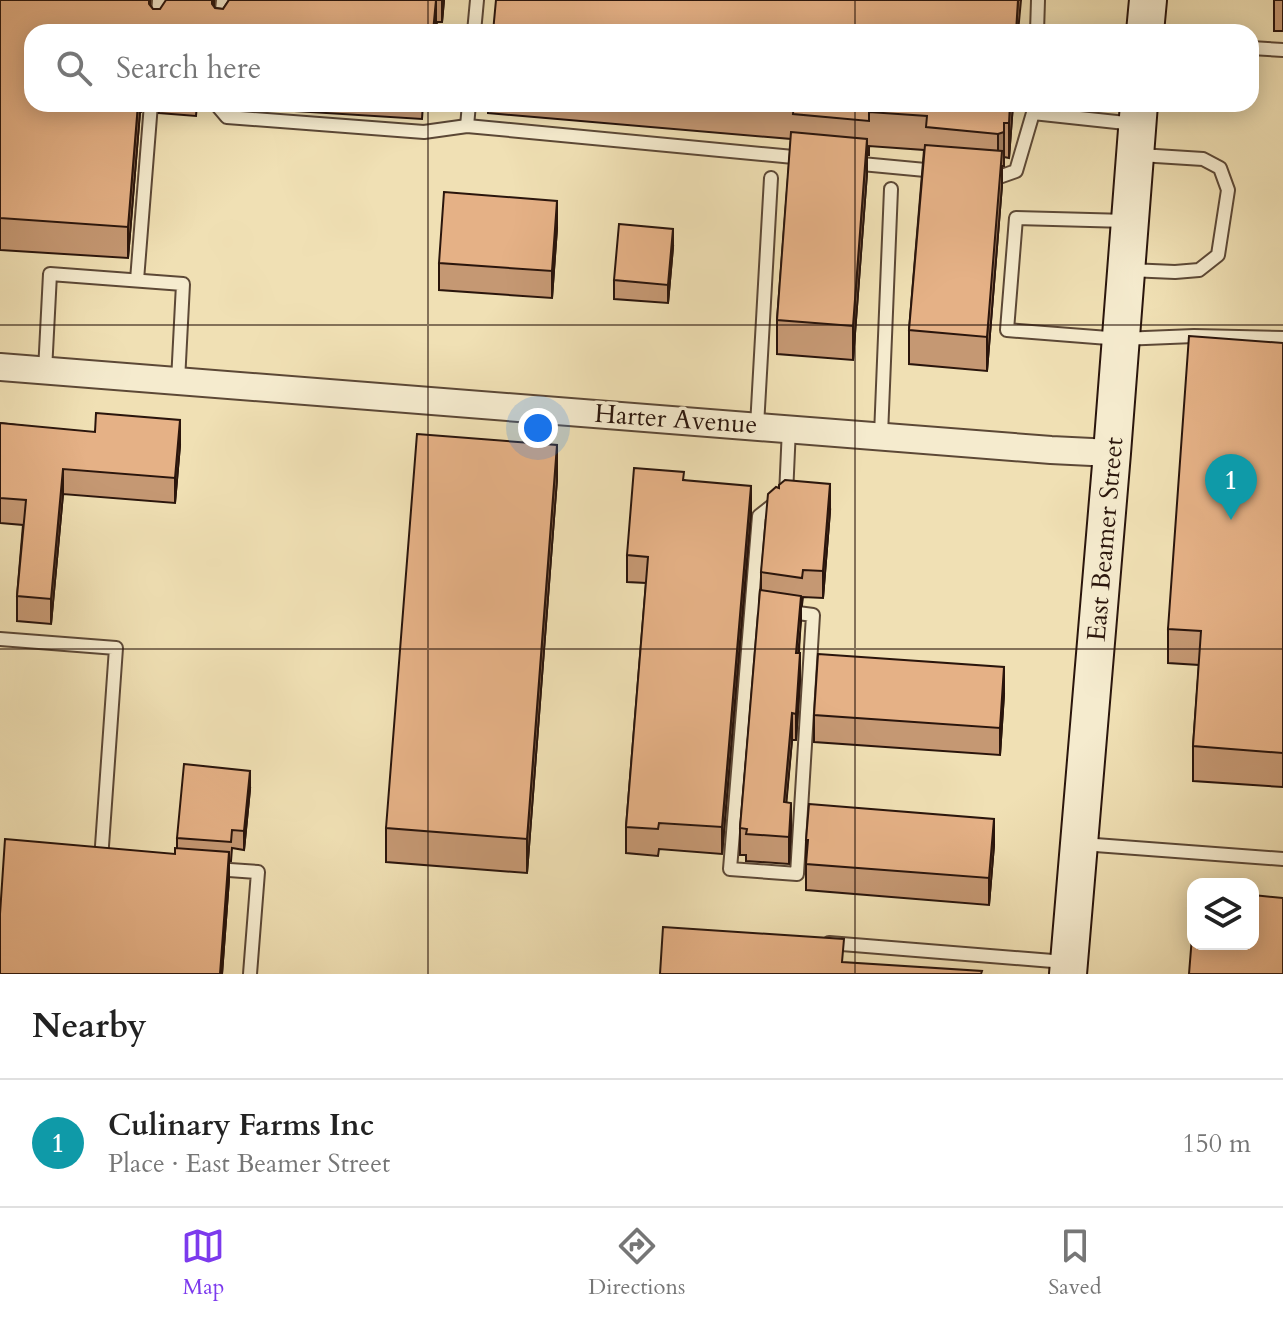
<!DOCTYPE html>
<html lang="en">
<head>
<meta charset="utf-8">
<style>
  body { margin:0; font-family:Cardo,serif; background:#f2f2f2; color:#222 }
  .controls { position:absolute; right:24px; bottom:24px; display:grid; overflow:hidden; border-radius:16px; box-shadow:0 4px 20px #0003 }
  .controls button { width:72px; height:72px; display:grid; place-items:center; padding:0; border:0; border-bottom:2px solid #e0e0e0; background:#fff; color:#222; font:40px sans-serif }
  .you { position:absolute; left:538px; top:428px; width:28px; height:28px; margin:-20px; border:6px solid #fff; border-radius:50%; background:#1a73e8; box-shadow:0 0 0 12px #1a73e833 }
  .badge { display:grid; place-items:center; width:52px; height:52px; border-radius:50%; background:#7c3aed; color:#fff; font-size:26px; font-weight:700 }
  .pin { position:absolute; translate:-50% -66px; filter:drop-shadow(0 2px 4px #0008) }
  .pin::after { content:''; position:absolute; top:42px; width:28px; height:24px; background:inherit; clip-path:polygon(0 0,100% 0,50% 100%) }
  .list { margin:0; padding:0; list-style:none }
  h2 { display:flex; justify-content:space-between; align-items:center; height:104px; margin:0; padding:0 32px; font-size:34px }
  h2 small { font-size:26px; font-weight:400; color:#767676 }
  .list li { display:grid; grid-template-columns:52px 1fr auto; gap:24px; align-items:center; box-sizing:border-box; height:128px; padding:0 32px; border-top:2px solid #e0e0e0 }
  .list b { display:block; font-size:30px; white-space:nowrap }
  .list p { margin:0; font-size:26px; white-space:nowrap; color:#767676 }
  .list em { font-size:26px; font-style:normal; color:#767676 }
  .icon { flex:none; width:44px; height:44px; fill:none; stroke:currentColor; stroke-width:2; stroke-linecap:round; stroke-linejoin:round }
  .map { position:relative; flex:none; width:1283px; height:974px; overflow:hidden }
  .search { position:absolute; background:#fff; box-shadow:0 4px 20px #0003; left:24px; right:24px; top:24px; height:88px; display:flex; align-items:center; gap:20px; box-sizing:border-box; padding:0 28px; border-radius:24px; color:#767676; font-size:30px }
  .sheet { height:232px; background:#fff }
  nav { display:flex; justify-content:space-around; align-items:center; box-sizing:border-box; height:112px; border-top:2px solid #e0e0e0; background:#fff; font-size:22px; color:#767676 }
  nav a { display:grid; justify-items:center; gap:4px }
  nav .on { color:#7c3aed }
  .map>svg:first-child { display:block }
  .lines { fill:none; stroke-linecap:round; stroke-linejoin:round }
  .lane-casing { stroke:#5c4836; stroke-width:16 }
  .street-casing { stroke:#5c4836; stroke-width:30 }
  .secondary-casing { stroke:#2a150c; stroke-width:40 }
  .lane { stroke:#f5ebce; stroke-width:12 }
  .street { stroke:#f5ebce; stroke-width:26 }
  .secondary { stroke:#f5ebce; stroke-width:36 }
  .wall { fill:#c59873; stroke:#2a150c; stroke-width:2 }
  .shaded-wall { fill:#a07c5e; stroke:#2a150c; stroke-width:2 }
  .building { fill:#e5b186; stroke:#2a150c; stroke-width:2 }
  .grid { fill:none; stroke:#2a150c; stroke-width:2; stroke-opacity:0.55 }
  .labels { text-anchor:middle; dominant-baseline:central; stroke-width:7; stroke-linejoin:round; paint-order:stroke }
  .street-label { font-size:26px; fill:#2a150c; stroke:#f5ebce }
</style>
</head>
<body>
<div class="map">
<svg width="1283" height="974" viewBox="0 0 1283 974">
  <rect width="100%" height="100%" fill="#f0e0b4"/>
  <filter id="stains"><feTurbulence type="fractalNoise" baseFrequency=".0025" numOctaves="4"/><feColorMatrix values="0 0 0 0 .2 0 0 0 0 .09 0 0 0 0 .02 0 0 0 .5 -.17"/></filter>
  <radialGradient id="worn" r=".72"><stop offset=".6" stop-color="#630" stop-opacity="0"/><stop offset="1" stop-color="#630" stop-opacity=".3"/></radialGradient>
  <g class="lines">
    <defs>
      <g id="lane">
        <path d="M157,32L159,0"/>
        <path d="M220,32L223,0"/>
        <path d="M474,32L477,0"/>
        <path d="M1037,32L1038,0"/>
        <path d="M1251,48L1283,50"/>
        <path d="M216,104L227,117L424,132L467,126L804,158"/>
        <path d="M1033,113L1135,124"/>
        <path d="M467,126L469,104"/>
        <path d="M851,163L936,171"/>
        <path d="M986,176L999,177L1016,171L1033,113V104"/>
        <path d="M1127,221L1016,218L1007,330L1121,339L1194,336L1283,338"/>
        <path d="M1129,270L1175,272L1199,270L1218,255L1228,190L1220,168L1203,159L1140,155"/>
        <path d="M137,280L151,104"/>
        <path d="M45,371L50,274L183,284L178,381"/>
        <path d="M757,426L771,178"/>
        <path d="M881,435L891,189"/>
        <path d="M752,607L813,615L797,874L730,869L759,516L786,495L789,428"/>
        <path d="M0,639L116,648L101,860"/>
        <path d="M1082,844L1283,859"/>
        <path d="M215,869L258,872L250,974"/>
        <path d="M829,943L1065,962"/>
      </g>
      <path id="street" d="M0,367L1051,450L1112,453"/>
      <g id="secondary">
        <path d="M1145,32L1148,0"/>
        <path d="M1068,974L1112,453L1139,104"/>
      </g>
    </defs>
    <use href="#lane" class="lane-casing"/>
    <use href="#street" class="street-casing"/>
    <use href="#secondary" class="secondary-casing"/>
    <use href="#lane" class="lane"/>
    <use href="#street" class="street"/>
    <use href="#secondary" class="secondary"/>
  </g>
  <g class="wall">
    <path d="M0,0H150V5L153,9H160L214,0V6L215,8L223,9L229,0H444L442,22H437L436,32H32V104H143L141,112H140L128,258L0,250Z"/>
    <rect x="1274" y="0" width="9" height="31"/>
    <path d="M159,104H208L207,105H197L196,116L159,113Z"/>
    <path d="M228,104H423L422,119L230,107Z"/>
    <path d="M488,104H1013L1009,158L1004,157V166H1002V185L987,371L909,364V330L924,150L869,146V155H867V173L853,360L777,354V320L791,139L488,113Z"/>
    <path d="M557,228L552,298L439,290V263Z"/>
    <path d="M673,247L668,303L614,299V280Z"/>
    <path d="M1283,343V787L1193,781V746L1199,665L1168,663V629Z"/>
    <path d="M0,423L180,445L175,503L63,494L51,624L17,621V596L23,525L0,523Z"/>
    <path d="M557,479L527,873L386,862V828Z"/>
    <path d="M684,480L751,512L722,854L659,849L658,856L626,853V827L646,583L627,582V555Z"/>
    <path d="M830,511L823,598L803,597L802,605L801,604L799,653L800,680L796,740H792L786,802L791,829L789,864L746,861V855H740V828L761,590V572Z"/>
    <path d="M1004,694L1000,755L814,742V715Z"/>
    <path d="M250,789L244,850L232,848L231,861H229V879L222,974H0L175,854L177,848V838Z"/>
    <path d="M806,840L994,845L989,905L806,890Z"/>
  </g>
  <g class="shaded-wall">
    <path d="M436,0V32H433Z"/>
    <path d="M442,0H444L442,22Z"/>
    <path d="M1018,0H1021L1018,32H1016Z"/>
    <path d="M138,104H140V112L128,258V227Z"/>
    <path d="M1010,104H1013L1009,158V123Z"/>
    <path d="M1004,123V166H1002V185L987,371V337L998,168V134Z"/>
    <path d="M867,139V173L853,360V326Z"/>
    <path d="M557,201V228L552,298V271Z"/>
    <path d="M673,229V247L668,303V285Z"/>
    <path d="M180,420V445L175,503V478Z"/>
    <path d="M557,445V479L527,873V839Z"/>
    <path d="M63,469V494L51,624V599Z"/>
    <path d="M830,484V511L823,598V571Z"/>
    <path d="M751,486V512L722,854V827Z"/>
    <path d="M801,596V622L796,679V653Z"/>
    <path d="M800,653V680L796,740V714Z"/>
    <path d="M1004,667V694L1000,755V728Z"/>
    <path d="M792,713V740L784,829V802Z"/>
    <path d="M250,771V789L244,850V831Z"/>
    <path d="M791,803V829L789,864V837Z"/>
    <path d="M994,819V845L989,905V878Z"/>
    <path d="M229,852V879L222,974H220Z"/>
  </g>
  <g class="building">
    <path d="M0,0H149V4L153,9H160L166,0H212V4L215,8L223,9L229,0H436L433,32H32V104H138L128,227L0,218Z"/>
    <path d="M496,0H1018L1016,32H493Z"/>
    <path d="M781,104H1010L1009,123H1004V132L998,134L926,127L927,116L869,112V121L793,114L794,105Z"/>
    <path d="M791,132L867,139L853,326L777,320Z"/>
    <path d="M925,145L1002,151L987,337L909,330Z"/>
    <path d="M444,192L557,201L552,271L439,263Z"/>
    <path d="M619,224L673,229L668,285L614,280Z"/>
    <path d="M1189,336L1283,343V753L1193,746L1201,631L1168,629Z"/>
    <path d="M96,413L180,420L175,478L63,469L51,599L17,596L26,500L0,498V423L95,432Z"/>
    <path d="M417,434L557,445L527,839L386,828Z"/>
    <path d="M634,468L684,472L683,480L751,486L722,827L659,823L658,829L626,827L648,557L627,555Z"/>
    <path d="M785,480L830,484L823,571L803,570L802,578L761,572L768,494L776,487L779,488V485Z"/>
    <path d="M760,590L801,596L796,653H800L796,714L792,713L784,802L791,803L789,837L746,834L747,829L740,828Z"/>
    <path d="M818,654L1004,667L1000,728L814,715Z"/>
    <path d="M184,764L250,771L244,831L232,830L231,842L177,838Z"/>
    <path d="M809,804L994,819L989,878L806,864L808,840H806Z"/>
    <path d="M5,839L175,854V848L229,852L220,974H0V914Z"/>
    <path d="M1253,895L1283,898V974H1189L1193,924V944H1253Z"/>
    <path d="M663,927L844,939L842,962L982,971L981,974H660Z"/>
  </g>
  <path class="grid" d="M428,0V32M855,0V32M428,104V974M855,104V974M0,325H1283M0,649H1283"/>
  <g class="labels">
    <g class="street-label">
      <text transform="translate(676 419) rotate(4)">Harter Avenue</text>
      <text transform="translate(1105 539) rotate(-85)">East Beamer Street</text>
    </g>
  </g>
  <rect width="100%" height="100%" filter="url(#stains)"/>
  <rect width="100%" height="100%" fill="url(#worn)"/>
</svg>
<div class="controls">
<button><svg class="icon" aria-label="layers" viewBox="0 0 24 24"><path d="M12 4l9 5-9 5-9-5zM3 14l9 5 9-5"/></svg></button>
</div>
<div class="you"></div>
<div class="pin badge" style="left:1231px;top:520px;background:#0f9aa8">1</div>
<div class="search"><svg class="icon" aria-label="search" viewBox="0 0 24 24"><circle cx="10" cy="10" r="6"/><path d="M15 15l6 6"/></svg>Search here</div>
</div>
<section class="sheet">
<h2>Nearby<small></small></h2>
<ul class="list">
<li><span class="badge" style="background:#0f9aa8">1</span><div><b>Culinary Farms Inc</b><p>Place · East Beamer Street</p></div><em>150 m</em></li>
</ul>
</section>
<nav>
<a class="on"><svg class="icon" aria-label="map" viewBox="0 0 24 24"><path d="M3 6l6-2 6 2 6-2v14l-6 2-6-2-6 2zM9 4v14M15 6v14"/></svg>Map</a>
<a><svg class="icon" aria-label="directions" viewBox="0 0 24 24"><path d="M12 3l9 9-9 9-9-9zM9 14v-3h6M13 9l2 2-2 2"/></svg>Directions</a>
<a><svg class="icon" aria-label="saved" viewBox="0 0 24 24"><path d="M7 4h10v16l-5-4-5 4z"/></svg>Saved</a>
</nav>
</body>
</html>
